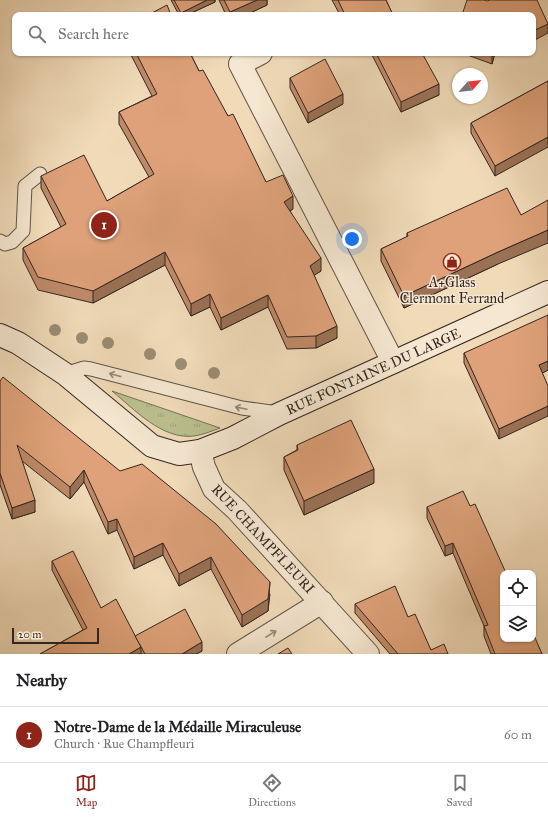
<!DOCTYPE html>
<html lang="en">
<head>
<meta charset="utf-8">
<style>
  body { margin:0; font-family:"IM FELL Great Primer",serif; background:#f2f2f2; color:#202124 }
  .controls { position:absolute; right:12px; bottom:12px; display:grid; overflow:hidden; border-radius:8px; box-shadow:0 1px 3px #0004 }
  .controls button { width:36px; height:36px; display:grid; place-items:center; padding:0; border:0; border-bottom:1px solid #e0e0e0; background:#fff; color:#202124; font:20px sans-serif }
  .compass { position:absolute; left:452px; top:68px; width:36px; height:36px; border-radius:50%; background:#fff; box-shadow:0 1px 3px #0004; rotate:63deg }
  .scale { position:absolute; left:12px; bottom:10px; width:87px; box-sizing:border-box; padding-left:4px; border:2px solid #332721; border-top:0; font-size:11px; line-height:14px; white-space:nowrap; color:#332721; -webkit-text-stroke:3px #f5e7d1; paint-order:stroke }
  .you { position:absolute; left:352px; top:239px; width:14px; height:14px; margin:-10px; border:3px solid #fff; border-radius:50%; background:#1a73e8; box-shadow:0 0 0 6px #1a73e833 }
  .badge { display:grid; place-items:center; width:26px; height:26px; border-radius:50%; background:#8f2418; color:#fff; font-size:13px; font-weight:700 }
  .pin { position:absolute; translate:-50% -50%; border:2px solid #fff; box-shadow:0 1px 4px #0006 }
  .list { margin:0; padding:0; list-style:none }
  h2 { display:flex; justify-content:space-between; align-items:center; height:52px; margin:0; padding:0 16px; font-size:17px }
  h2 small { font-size:13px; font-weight:400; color:#757577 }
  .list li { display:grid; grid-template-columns:26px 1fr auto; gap:12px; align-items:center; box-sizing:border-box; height:56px; padding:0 16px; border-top:1px solid #e0e0e0 }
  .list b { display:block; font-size:15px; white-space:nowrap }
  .list p { margin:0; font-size:13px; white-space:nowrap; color:#757577 }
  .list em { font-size:13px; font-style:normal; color:#757577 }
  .icon { flex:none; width:22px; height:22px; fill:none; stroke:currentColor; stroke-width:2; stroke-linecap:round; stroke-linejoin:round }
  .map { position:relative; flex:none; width:548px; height:654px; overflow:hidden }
  .search { position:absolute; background:#fff; box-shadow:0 1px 3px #0004; left:12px; right:12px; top:12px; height:44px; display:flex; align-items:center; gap:10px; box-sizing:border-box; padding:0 14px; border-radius:8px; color:#757577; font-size:15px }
  .sheet { height:108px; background:#fff }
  nav { display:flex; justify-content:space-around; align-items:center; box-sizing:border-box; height:56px; border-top:1px solid #e0e0e0; background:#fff; font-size:11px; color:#757577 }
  nav a { display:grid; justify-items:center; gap:2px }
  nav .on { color:#8f2418 }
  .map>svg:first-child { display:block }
  .grass { fill:url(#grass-tufts); stroke:#777358 }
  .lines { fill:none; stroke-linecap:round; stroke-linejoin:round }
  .lane-casing { stroke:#625447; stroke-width:15 }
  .street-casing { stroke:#625447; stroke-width:24 }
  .secondary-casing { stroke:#332721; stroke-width:24 }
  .lane { stroke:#f5e7d1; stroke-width:13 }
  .street { stroke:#f5e7d1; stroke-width:22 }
  .secondary { stroke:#f5e7d1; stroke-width:22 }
  .tree { fill:#9b8c74 }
  .wall { fill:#bf8a68; stroke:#332721 }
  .shaded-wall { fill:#9b7155; stroke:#332721 }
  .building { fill:#dea179; stroke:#332721 }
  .oneway { stroke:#948779 }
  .labels { text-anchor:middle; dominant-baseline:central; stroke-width:3; stroke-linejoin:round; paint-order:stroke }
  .poi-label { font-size:14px; fill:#332721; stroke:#f5e7d1 }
  .street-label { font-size:14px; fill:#332721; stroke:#f5e7d1 }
</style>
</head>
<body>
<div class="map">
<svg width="548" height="654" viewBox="0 0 548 654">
  <defs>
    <pattern id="grass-tufts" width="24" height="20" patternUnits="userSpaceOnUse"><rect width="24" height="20" fill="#bbbf8e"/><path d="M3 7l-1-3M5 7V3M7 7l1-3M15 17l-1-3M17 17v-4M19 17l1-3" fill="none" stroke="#a1a47a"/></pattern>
  </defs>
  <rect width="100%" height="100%" fill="#f0dab8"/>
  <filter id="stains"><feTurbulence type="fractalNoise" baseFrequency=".005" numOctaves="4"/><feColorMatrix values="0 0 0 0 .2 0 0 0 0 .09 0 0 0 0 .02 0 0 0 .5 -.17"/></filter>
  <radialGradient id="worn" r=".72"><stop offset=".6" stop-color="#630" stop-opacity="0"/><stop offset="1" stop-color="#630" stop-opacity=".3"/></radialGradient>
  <path class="grass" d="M112,391L220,428C212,431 202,435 194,436C162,440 134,409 112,391Z"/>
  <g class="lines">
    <defs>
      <g id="lane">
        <path d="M0,241L5,244L12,242L23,231L25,186L40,174"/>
        <path d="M65,374L84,368L91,369L242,408L278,413"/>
      </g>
      <g id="street">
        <path d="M261,53L240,64L393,362"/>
        <path d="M200,451L204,467L214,489L237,510L368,654"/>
        <path d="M238,654L322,602"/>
      </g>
      <g id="secondary">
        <path id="s1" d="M0,335L18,343L65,374L152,446L179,454L200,451L233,438L279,414L548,292"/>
      </g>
    </defs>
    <use href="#lane" class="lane-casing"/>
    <use href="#street" class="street-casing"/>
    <use href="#secondary" class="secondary-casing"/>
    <use href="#lane" class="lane"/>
    <use href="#street" class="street"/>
    <use href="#secondary" class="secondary"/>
  </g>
  <g class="tree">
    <circle cx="55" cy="330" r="6"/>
    <circle cx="82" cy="338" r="6"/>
    <circle cx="108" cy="343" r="6"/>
    <circle cx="150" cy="354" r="6"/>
    <circle cx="181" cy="364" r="6"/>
    <circle cx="214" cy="373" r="6"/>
  </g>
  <g class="wall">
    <path d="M171,0H215V2L187,15H179Z"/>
    <path d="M219,0H267V5L246,15H226Z"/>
    <path d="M332,0H386L393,15H340Z"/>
    <path d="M130,53H190L199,71L228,116L266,182L293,209L290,211L321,271L314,275L337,338L316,348L287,349L268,307L221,330L210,307L191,316L165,265L93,303L38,290L23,260V248L61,227L41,188V176L107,201L149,177L119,124V112L152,96Z"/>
    <path d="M371,53H412L439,95L401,112Z"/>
    <path d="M462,53H495L492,64Z"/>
    <path d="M290,78L343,104L308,123L290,88Z"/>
    <path d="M548,81L495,176L471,133V123Z"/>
    <path d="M407,233L498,264L404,308L381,261V249L407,237Z"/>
    <path d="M464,353L548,370L542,373L499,439L464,363Z"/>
    <path d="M0,381L270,594L268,611L242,627L211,569L179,586L163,555L134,569L117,530L108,534L84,482L70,499L22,461L35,512L12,519L0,485Z"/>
    <path d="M297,445L374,483L304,515L284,470V457L297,450Z"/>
    <path d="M470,506L542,654H491L484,636V626L453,553L445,556L427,518V507Z"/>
    <path d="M52,561L101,608L135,637L202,651L196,654H40L83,630L52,570Z"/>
    <path d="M355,604L408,617L431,650L448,654H390L355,613Z"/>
  </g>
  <g class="shaded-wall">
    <path d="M207,0H215V2L187,15H181V13Z"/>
    <path d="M257,0H267V5L246,15H230V12Z"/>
    <path d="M548,24V33L533,41V31Z"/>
    <path d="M492,53H495L492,64Z"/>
    <path d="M439,84V95L401,112V102Z"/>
    <path d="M343,94V104L308,123V113Z"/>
    <path d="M548,137V147L495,176V166Z"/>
    <path d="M293,196V209L284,214V202Z"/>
    <path d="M548,230V243L498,264L404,308V296L498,252Z"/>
    <path d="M165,252V265L93,303V291Z"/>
    <path d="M321,258V271L310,278V266Z"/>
    <path d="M210,294V307L191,316V304Z"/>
    <path d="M268,295V307L221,330V318Z"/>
    <path d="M337,326V338L316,348V336Z"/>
    <path d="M548,361V370L539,375V365Z"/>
    <path d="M548,406V416L499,439V429Z"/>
    <path d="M374,469V483L304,515V501Z"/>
    <path d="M84,470V482L70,499V487Z"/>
    <path d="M35,500V512L12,519V508Z"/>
    <path d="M117,519V530L108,534V522Z"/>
    <path d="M163,543V555L134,569V557Z"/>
    <path d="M453,543V553L445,556V546Z"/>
    <path d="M211,557V569L179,586V574Z"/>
    <path d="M270,582L268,611L242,627V615Z"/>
    <path d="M202,642V651L196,654H182Z"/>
    <path d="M141,647V654H129Z"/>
  </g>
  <g class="building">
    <path d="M174,0H207L181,13Z"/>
    <path d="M224,0H257L230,12Z"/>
    <path d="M338,0H386L393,15H345Z"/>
    <path d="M467,0H484L487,1L490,0H537L548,24L533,31V15H462Z"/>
    <path d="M167,5L171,15H148Z"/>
    <path d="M136,53H190L199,71L203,70L228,116L233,114L266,182L283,175L293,196L284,202L321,258L310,266L337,326L316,336L287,337L268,295L221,318L210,294L191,304L165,252L93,291L38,277L23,248L66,224L41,176L84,155L107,201L154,174L119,112L157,94Z"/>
    <path d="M376,53H422L439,84L401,102Z"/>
    <path d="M325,59L343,94L308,113L290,78Z"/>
    <path d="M548,81V137L495,166L471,123Z"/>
    <path d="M507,188L521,215L548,200V230L498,252L404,296L381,249L408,236L407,233Z"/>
    <path d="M548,315V361L539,365L548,386V406L499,429L464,353Z"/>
    <path d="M3,377L120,471L142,464L216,524L270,582L268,599L242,615L211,557L179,574L163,543L134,557L117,519L108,522L84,470L70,487L17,445L35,500L12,508L0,473V381Z"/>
    <path d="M351,420L374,469L304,501L284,457L298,450L297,445Z"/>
    <path d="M463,491L470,506L475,504L506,573H503V639H533V633L542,654H495L484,626L488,625L453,543L445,546L427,507Z"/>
    <path d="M73,551L101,608L116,599L141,647L129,654H40L87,628L52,561Z"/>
    <path d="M395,586L408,617L415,614L431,650L444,644L448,654H398L355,604Z"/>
    <path d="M185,609L202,642L182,654H145L135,636Z"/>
    <path d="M288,648L292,654H278Z"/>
  </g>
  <defs><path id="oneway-shaft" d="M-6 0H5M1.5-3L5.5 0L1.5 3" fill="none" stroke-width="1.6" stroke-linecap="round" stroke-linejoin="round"/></defs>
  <g class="oneway">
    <use href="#oneway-shaft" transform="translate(115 375) rotate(-165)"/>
    <use href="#oneway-shaft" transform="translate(241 408) rotate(-168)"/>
    <use href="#oneway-shaft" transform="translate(271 634) rotate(-31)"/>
  </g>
  <defs>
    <symbol id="shop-ring" viewBox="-11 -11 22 22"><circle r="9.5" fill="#f5e7d1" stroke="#8f2418" stroke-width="1.5"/><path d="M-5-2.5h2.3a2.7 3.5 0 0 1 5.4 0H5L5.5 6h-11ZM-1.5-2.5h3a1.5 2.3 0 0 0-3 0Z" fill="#8f2418"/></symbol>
  </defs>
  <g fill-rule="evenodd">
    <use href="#shop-ring" x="442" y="252" width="20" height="20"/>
  </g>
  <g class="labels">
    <g class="poi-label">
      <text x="452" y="282">A+Glass<tspan x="452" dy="16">Clermont Ferrand</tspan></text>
    </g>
    <g class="street-label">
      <text stroke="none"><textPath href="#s1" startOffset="429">RUE FONTAINE DU LARGE</textPath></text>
      <text transform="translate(263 539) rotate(47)">RUE CHAMPFLEURI</text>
    </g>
  </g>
  <rect width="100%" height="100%" filter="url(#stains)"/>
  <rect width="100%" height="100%" fill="url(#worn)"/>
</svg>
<div class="controls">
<button><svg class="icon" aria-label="locate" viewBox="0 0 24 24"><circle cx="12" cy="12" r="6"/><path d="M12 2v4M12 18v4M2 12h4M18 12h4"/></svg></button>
<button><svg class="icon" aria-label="layers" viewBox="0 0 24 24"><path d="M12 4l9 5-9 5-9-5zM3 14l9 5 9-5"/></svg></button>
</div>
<svg class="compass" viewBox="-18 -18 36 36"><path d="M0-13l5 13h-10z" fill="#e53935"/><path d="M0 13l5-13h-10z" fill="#757577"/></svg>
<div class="scale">20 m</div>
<div class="you"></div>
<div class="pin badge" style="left:104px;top:225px">1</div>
<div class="search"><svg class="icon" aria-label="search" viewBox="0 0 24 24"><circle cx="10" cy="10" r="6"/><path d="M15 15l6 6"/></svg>Search here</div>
</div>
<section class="sheet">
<h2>Nearby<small></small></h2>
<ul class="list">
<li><span class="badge">1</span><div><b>Notre-Dame de la Médaille Miraculeuse</b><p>Church · Rue Champfleuri</p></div><em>60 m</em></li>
</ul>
</section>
<nav>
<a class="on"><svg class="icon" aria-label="map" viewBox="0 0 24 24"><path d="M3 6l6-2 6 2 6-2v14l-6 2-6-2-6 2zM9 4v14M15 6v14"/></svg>Map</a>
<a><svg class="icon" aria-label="directions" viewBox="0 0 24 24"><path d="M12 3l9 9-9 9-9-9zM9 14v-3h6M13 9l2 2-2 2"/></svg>Directions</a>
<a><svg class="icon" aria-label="saved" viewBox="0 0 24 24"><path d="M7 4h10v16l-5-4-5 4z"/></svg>Saved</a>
</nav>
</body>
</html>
